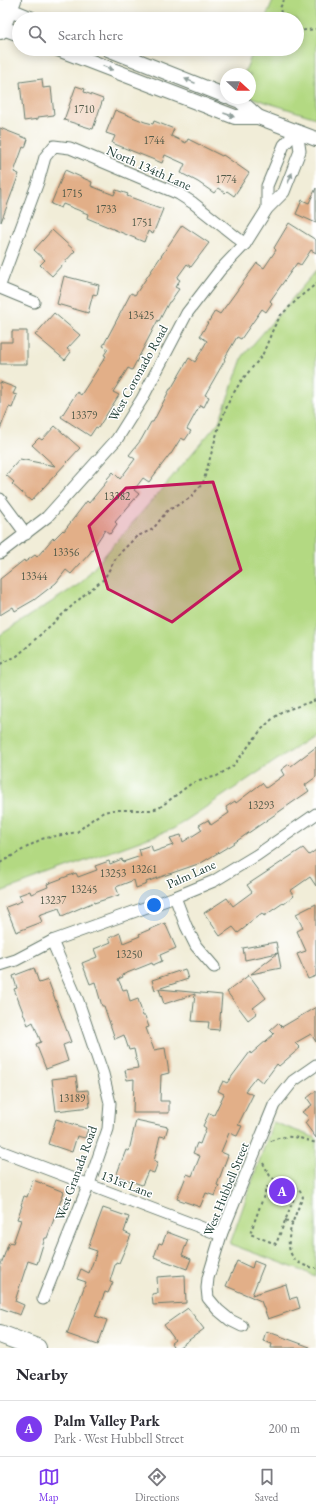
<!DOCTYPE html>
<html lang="en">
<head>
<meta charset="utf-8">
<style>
  body { margin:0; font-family:"EB Garamond",serif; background:#f2f2f3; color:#2b2b33 }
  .compass { position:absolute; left:220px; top:68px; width:36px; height:36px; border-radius:50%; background:#fff; box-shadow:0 2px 10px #0003; rotate:111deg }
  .you { position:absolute; left:154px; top:905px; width:14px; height:14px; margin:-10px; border:3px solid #fff; border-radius:50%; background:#1a73e8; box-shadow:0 0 0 6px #1a73e833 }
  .badge { display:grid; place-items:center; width:26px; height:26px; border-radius:50%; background:#7c3aed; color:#fff; font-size:13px; font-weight:700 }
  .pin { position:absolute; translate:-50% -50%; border:2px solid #fff; box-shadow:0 1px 4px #0006 }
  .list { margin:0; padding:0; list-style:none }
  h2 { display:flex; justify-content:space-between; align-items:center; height:52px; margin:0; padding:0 16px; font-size:17px }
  h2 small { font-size:13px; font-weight:400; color:#7c7c81 }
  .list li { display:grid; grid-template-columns:26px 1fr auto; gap:12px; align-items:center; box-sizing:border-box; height:56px; padding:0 16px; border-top:1px solid #e1e1e2 }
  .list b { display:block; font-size:15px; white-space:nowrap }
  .list p { margin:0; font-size:13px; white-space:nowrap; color:#7c7c81 }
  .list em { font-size:13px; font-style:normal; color:#7c7c81 }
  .icon { flex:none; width:22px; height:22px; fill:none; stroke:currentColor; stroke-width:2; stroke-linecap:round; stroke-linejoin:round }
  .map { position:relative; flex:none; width:316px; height:1348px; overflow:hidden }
  .search { position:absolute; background:#fff; box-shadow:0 2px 10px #0003; left:12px; right:12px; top:12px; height:44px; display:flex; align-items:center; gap:10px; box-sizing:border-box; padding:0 14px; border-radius:22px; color:#7c7c81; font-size:15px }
  .sheet { height:108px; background:#fff }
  nav { display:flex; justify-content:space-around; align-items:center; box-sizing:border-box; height:56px; border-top:1px solid #e1e1e2; background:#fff; font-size:11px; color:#7c7c81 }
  nav a { display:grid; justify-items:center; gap:2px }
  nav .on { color:#7c3aed }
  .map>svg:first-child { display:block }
  .green { fill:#b3d982; stroke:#698b5b }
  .building { fill:#e2af88 }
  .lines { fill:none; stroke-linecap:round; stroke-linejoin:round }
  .minor-casing { stroke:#687b6d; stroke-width:13 }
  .tertiary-casing { stroke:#687b6d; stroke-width:16 }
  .primary-casing { stroke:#687b6d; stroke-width:20 }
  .path { stroke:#687b6d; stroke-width:2; stroke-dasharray:3 3; stroke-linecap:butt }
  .minor { stroke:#fff; stroke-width:11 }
  .tertiary { stroke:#fff; stroke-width:14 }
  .primary { stroke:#fff; stroke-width:18 }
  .oneway { fill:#8f9e9a }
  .marked { fill:#c2185b; fill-opacity:0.2; stroke:#c2185b; stroke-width:3; stroke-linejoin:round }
  .labels { text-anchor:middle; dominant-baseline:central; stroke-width:3; stroke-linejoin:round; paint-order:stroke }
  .number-label { font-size:11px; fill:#505a49 }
  .street-label { font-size:13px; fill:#1f3d34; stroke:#fff }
</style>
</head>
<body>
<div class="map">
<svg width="316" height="1348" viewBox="0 0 316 1348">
  <rect width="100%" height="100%" fill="#fff"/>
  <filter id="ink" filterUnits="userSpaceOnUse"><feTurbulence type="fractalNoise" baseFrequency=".025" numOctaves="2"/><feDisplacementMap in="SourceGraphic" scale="8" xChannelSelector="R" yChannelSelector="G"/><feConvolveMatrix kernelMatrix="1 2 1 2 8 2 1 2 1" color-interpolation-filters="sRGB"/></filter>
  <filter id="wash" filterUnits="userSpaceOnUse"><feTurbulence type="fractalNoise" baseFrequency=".012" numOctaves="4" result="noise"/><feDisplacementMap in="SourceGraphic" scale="16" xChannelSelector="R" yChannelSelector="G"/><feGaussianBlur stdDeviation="0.9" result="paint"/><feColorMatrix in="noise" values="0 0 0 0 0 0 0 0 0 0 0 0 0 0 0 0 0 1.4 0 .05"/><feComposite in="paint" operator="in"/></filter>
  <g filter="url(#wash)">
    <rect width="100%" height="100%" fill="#f1edd8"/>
    <g class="green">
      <path d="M273,0H316V118L250,97V74H244L254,49H297V19H265Z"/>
      <path d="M316,271V734L173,829L0,892V635L81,583L219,422L243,356Z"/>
      <path d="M273,1122L316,1138V1276L230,1244Z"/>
    </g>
    <g id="blocks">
      <g class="building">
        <path d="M42,79L43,88L51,87L54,115L38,117V119L24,121L20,82Z"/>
        <path d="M76,86L85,89L84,92L103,99L93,129L64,120Z"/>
        <path d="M115,110L145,122L153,124L154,121L174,129L171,136L186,143L188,139L222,156L223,155L249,173L234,196L227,191L225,193L218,188L214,193L198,182L181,173L185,164L165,155L162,163L112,143L115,136L106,133Z"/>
        <path d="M0,128L28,139L25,148L23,147L14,172L19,174L1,222Z"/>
        <path d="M65,170L92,182L91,186L114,195L116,190L128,194L127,196L163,209L153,234L148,231L144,242L87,218L88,214L63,204L61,208L51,204Z"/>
        <path d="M316,188V223L296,214L302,200L309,203Z"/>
        <path d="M289,223L316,240V253L311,250L301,265L297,263L270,301L272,303L266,312L262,309L241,339L237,337L224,359L225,360L205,395L209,397L204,407L200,405L187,429L191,431L185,440L181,438L171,454H170L149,482L143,478L134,490L139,494L115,522L117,524L110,534L105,530L90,553L71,574L66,570L56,583L34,600L15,611L13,607L0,615V579L24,560L25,562L35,555L37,557L53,538L54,539L63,530L64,531L87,501L89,503L108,480L107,479L113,472L120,479L135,459L129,455L141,440L151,422H153L170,389H171L189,358L195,362L207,341L200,336L215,311L220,314L257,263L264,268L276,250L274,248Z"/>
        <path d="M182,225L209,243L191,267L187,264L177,278L180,280L175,287L179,289L170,302H169L159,321L158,320L132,370L128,368L113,392L119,395L98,428L96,427L90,436L61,417L77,392L81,395L106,356L104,355L108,349L103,346L131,293L135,295Z"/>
        <path d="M52,230L75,251L52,276L40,265L45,260L34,250Z"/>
        <path d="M64,276L99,285L97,295L93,294L88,313L57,304Z"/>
        <path d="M54,313L80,335L67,349L71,352L65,360L35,335Z"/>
        <path d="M12,331H27V364H0V342H12Z"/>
        <path d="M0,382L16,388L13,394L17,395L12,408L9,407L0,429Z"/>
        <path d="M55,426L80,448L31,501L12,484L14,482L6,475L20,459L55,466L32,445L39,438L42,440Z"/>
        <path d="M316,747V777L305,785L309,791L231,845L201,863L146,882L147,884L136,888L134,880L116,887L119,895L94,903V902L62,916L59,908L39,915L42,922L16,932L6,907L22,901L19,895L30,891L31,894L48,887L47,884L76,873L78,877L97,870L95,866L109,861L110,864L122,859L123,862L141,856L139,849L151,845L153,852L173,845L170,838L181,835L183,842L202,830L199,825L208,820L211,825L229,813L226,807L235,801L236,803L262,783L266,788L284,775L281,770L289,764L291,766Z"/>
        <path d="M303,848L309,855L316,850V886L310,877L290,891L294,896L284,904L283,903L264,916L262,913L246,925L247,926L238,933L233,927L220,936L204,913L227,898L233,906L252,892L247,885Z"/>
        <path d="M316,904V976L308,979L297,954L306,951L297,931L303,928L296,914Z"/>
        <path d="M165,923L176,948L160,955L162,961L153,965L152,963L122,975L123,977L118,979L123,990L127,989L130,1002L138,999L143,1016H145L149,1027L146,1028L154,1050L165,1048L169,1073L161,1075L160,1101H169V1113H133L134,1079L127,1080L125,1070L138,1068L134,1049L129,1050L124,1035L115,1039L104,1006H102L95,982L90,984L82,963L97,957L94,949L111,942L109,938L120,933L123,943L140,936L139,934Z"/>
        <path d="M276,942L281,968L251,974L278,953L245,960L243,948Z"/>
        <path d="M34,968L39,983L48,980L71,1042L63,1045L68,1061L46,1069L36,1044L41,1042L33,1022L28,1025L14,989L17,988L13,976Z"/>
        <path d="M185,969L188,979L155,990L152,980Z"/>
        <path d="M249,975L266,998L253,1008L257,1013L248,1020L227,992Z"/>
        <path d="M159,989L222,995L219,1030L208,1029L209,1022L192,1021L195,994L164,1004Z"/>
        <path d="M316,1007V1042L311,1034L295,1043L300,1048L279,1066L277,1064L263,1083L256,1077L245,1091L253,1095L238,1125L242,1126L237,1136L229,1133L221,1152L228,1155L217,1185L219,1186L215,1196L206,1193L200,1207L177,1199L187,1174L192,1176L200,1156L193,1153L197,1143L200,1144L206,1128L203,1126L209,1113L214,1115L224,1094L218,1091L223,1081L227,1083L250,1052L251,1054L274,1034L270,1030L278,1023L282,1027Z"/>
        <path d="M76,1076L78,1091L88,1090L90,1107L56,1111L52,1079Z"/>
        <path d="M316,1091V1138L305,1123L309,1118L302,1112L312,1105L307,1098Z"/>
        <path d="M56,1119L88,1129L85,1138L77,1136L72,1152L48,1144Z"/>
        <path d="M136,1120L168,1127L165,1137L160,1136L154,1161L158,1162L154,1173L148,1171L142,1185L116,1176L126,1150L129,1151Z"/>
        <path d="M33,1180L64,1192L47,1238H45L37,1264L28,1261L15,1301L24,1305L20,1315L0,1308V1267L9,1242L13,1243L21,1220L17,1219L22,1206L21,1205L24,1196L27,1197Z"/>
        <path d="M103,1208L129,1217L124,1232L131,1235L119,1263L116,1262L110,1281L113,1282L108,1293L105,1292L95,1316L107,1320L98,1345L67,1334L86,1282L77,1279L81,1269L89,1273L97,1251L88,1248Z"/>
        <path d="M167,1232L188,1240L182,1255L191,1259L187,1269L154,1257L159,1243L162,1244Z"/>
        <path d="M237,1261L252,1268L254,1261L264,1265L252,1295L286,1284L290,1299L297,1297L300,1308L268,1319L261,1301L226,1286Z"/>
        <path d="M185,1275L186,1303L153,1305L152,1294L158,1293L157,1277Z"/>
        <path d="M188,1308L204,1329L178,1348H174L171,1343L175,1340L164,1325Z"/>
        <path d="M266,1331L310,1347V1348H271L272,1344L263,1341Z"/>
      </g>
    </g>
  </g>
  <g filter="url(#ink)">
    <use href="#blocks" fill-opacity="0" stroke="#687b6d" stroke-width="1"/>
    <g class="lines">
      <defs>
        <g id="minor">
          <path d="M267,209V186L284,145L297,131"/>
          <path d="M0,285L38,182L45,157L54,146L70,148L179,194L193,203L245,244"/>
          <path d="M0,288L34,302"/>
          <path d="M0,499L26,534"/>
          <path d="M0,553L47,517L117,439L142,399L187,313L220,270L245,244L267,209L284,192L300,151L297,131"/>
          <path d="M175,897L186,926L196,946L214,967"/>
          <path d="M0,965L16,960L52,941L175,897L214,881L257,855L316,814"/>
          <path d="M0,1151L221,1235"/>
          <path d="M43,1299L89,1184L108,1129L110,1103L103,1074L78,1001L52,941"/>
          <path d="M242,1326L230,1320L218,1310L208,1298L207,1288L208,1278L221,1235L274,1105L293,1081L316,1065"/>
        </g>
        <g id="tertiary">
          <path d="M0,6L32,19"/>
          <path d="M0,27L19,34"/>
          <path d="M58,49L235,117H258L316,139"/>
          <path d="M108,49L226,96"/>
          <path d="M232,98L240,101L258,117"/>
        </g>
        <g id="primary">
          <path d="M0,30L12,0"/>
          <path d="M0,1334L37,1348"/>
        </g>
      </defs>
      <use href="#minor" class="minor-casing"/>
      <use href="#tertiary" class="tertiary-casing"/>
      <use href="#primary" class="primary-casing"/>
      <g class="path">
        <path d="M282,19L280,8L284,0"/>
        <path d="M297,31L316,29"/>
        <path d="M0,664L17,656L85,594L104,579L117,556L136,537L153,529L167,511L190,498L203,483L219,426L230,399L241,381L262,356L274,327L281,315L301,296L316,284"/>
        <path d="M0,863L41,839L77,832L94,818L104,812L113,810H151L159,808L192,783L217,776L233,766L261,730L270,721L281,712L316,700"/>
        <path d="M271,1141C286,1133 301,1138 316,1143"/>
        <path d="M263,1163L270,1176L272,1178C284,1185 297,1182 303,1197C292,1222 272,1263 316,1268"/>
        <path d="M267,1187L294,1198L276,1244L250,1234Z"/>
        <path d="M285,1220L293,1223"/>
      </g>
      <use href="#minor" class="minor"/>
      <use href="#tertiary" class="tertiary"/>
      <use href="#primary" class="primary"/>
    </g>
    <defs><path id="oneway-solid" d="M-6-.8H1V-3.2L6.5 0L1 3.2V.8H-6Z"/></defs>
    <g class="oneway">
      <use href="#oneway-solid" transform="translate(108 68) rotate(21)"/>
      <use href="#oneway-solid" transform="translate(190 81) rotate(-158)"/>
      <use href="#oneway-solid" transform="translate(229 115) rotate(20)"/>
      <use href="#oneway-solid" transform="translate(290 178) rotate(-68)"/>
    </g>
  </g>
  <path class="marked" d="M213,482L241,570L172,622L108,589L89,526L126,488Z"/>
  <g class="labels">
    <g class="number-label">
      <text x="84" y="109">1710</text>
      <text x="154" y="140">1744</text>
      <text x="226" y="179">1774</text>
      <text x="72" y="193">1715</text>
      <text x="106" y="209">1733</text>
      <text x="142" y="222">1751</text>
      <text x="141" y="315">13425</text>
      <text x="84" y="415">13379</text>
      <text x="117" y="496">13382</text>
      <text x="66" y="552">13356</text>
      <text x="34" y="576">13344</text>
      <text x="261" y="805">13293</text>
      <text x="144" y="869">13261</text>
      <text x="113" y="873">13253</text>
      <text x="84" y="889">13245</text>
      <text x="53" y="900">13237</text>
      <text x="129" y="954">13250</text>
      <text x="72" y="1098">13189</text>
    </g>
    <g class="street-label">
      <text transform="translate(149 168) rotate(24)">North 134th Lane</text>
      <text transform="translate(138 373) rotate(-61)">West Coronado Road</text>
      <text transform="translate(191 874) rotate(-24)">Palm Lane</text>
      <text transform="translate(76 1173) rotate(-70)">West Granada Road</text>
      <text transform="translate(127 1184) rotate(21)">131st Lane</text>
      <text transform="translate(226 1189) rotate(-68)">West Hubbell Street</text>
    </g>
  </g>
</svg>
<svg class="compass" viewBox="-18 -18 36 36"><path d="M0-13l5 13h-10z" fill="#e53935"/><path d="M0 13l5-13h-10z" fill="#7c7c81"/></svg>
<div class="you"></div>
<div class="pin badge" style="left:282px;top:1191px">A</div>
<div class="search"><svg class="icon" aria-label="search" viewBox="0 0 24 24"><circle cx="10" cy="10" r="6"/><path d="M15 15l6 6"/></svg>Search here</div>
</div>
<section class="sheet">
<h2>Nearby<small></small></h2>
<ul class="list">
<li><span class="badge">A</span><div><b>Palm Valley Park</b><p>Park · West Hubbell Street</p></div><em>200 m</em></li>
</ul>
</section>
<nav>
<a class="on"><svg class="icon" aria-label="map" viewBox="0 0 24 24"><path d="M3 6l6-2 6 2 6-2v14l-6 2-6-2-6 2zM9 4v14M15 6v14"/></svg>Map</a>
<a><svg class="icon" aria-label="directions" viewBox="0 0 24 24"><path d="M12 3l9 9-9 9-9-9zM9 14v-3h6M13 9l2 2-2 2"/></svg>Directions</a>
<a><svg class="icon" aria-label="saved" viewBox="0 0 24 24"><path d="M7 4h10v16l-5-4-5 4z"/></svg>Saved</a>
</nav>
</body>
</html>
